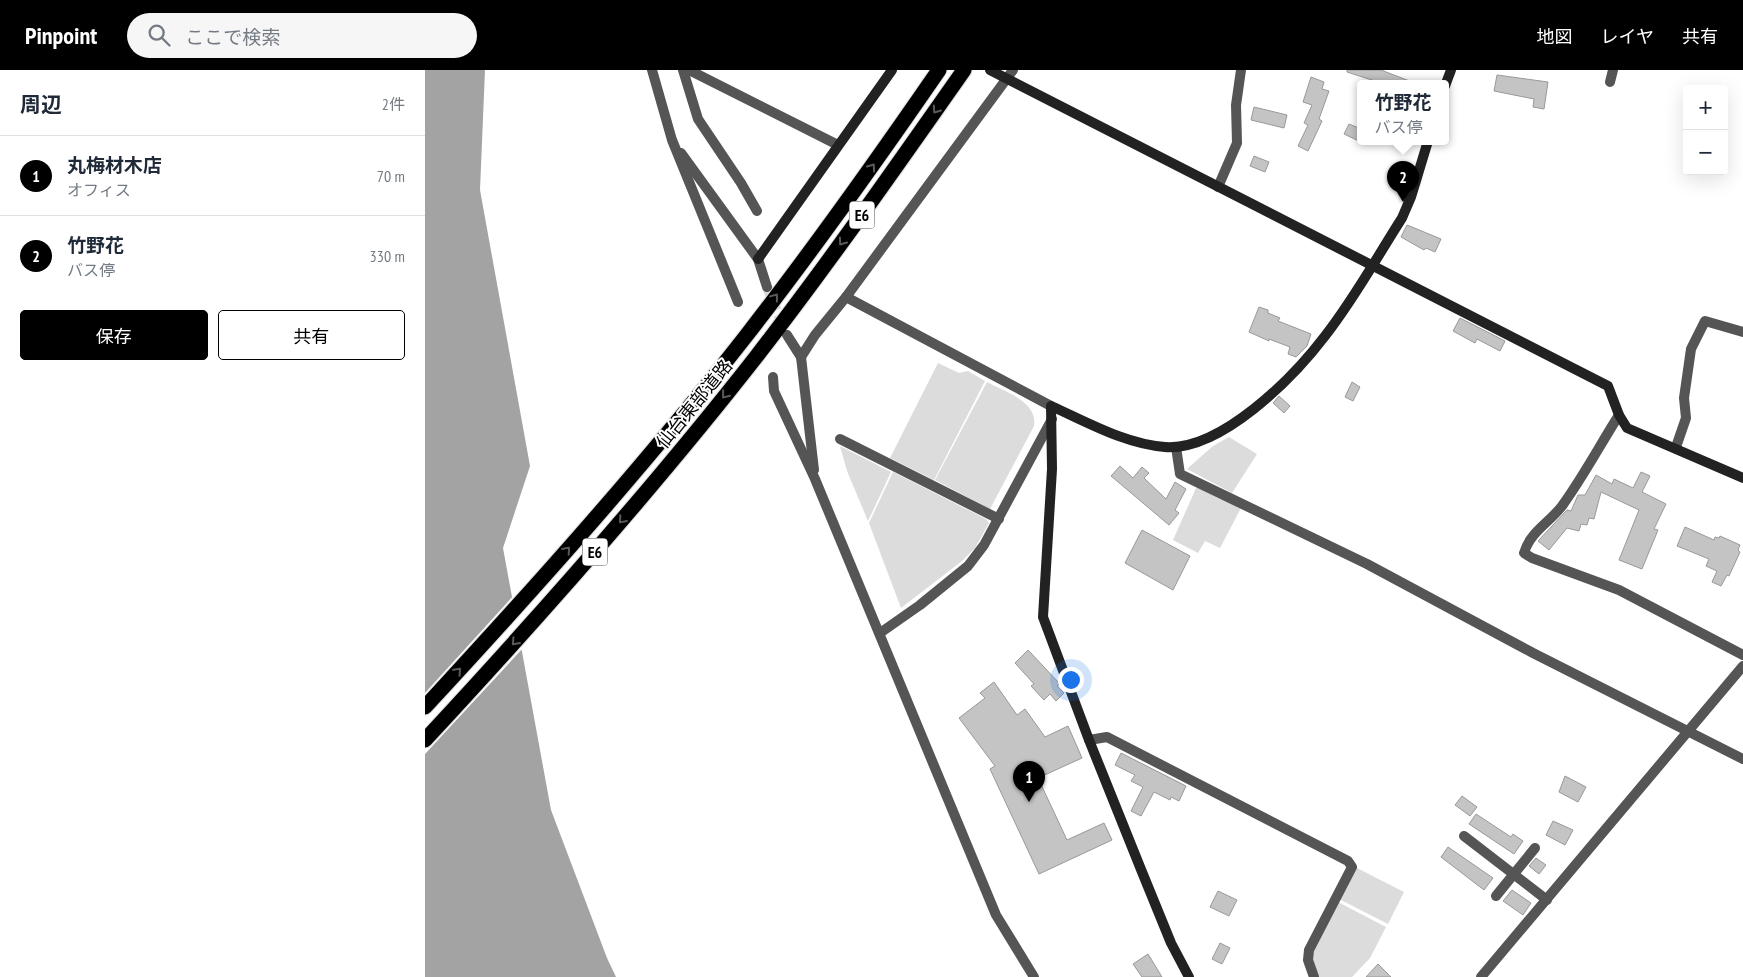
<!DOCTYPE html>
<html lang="ja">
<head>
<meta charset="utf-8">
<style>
  body { margin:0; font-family:"PT Sans Narrow","Noto Sans JP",sans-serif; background:#f6f6f7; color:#1f2937 }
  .controls { position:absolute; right:15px; top:15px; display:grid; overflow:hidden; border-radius:5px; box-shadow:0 5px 20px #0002 }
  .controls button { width:45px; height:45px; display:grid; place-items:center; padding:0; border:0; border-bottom:1px solid #e0e1e3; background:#fff; color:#1f2937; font:25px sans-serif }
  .you { position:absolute; left:645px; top:609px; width:18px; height:18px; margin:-12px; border:4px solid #fff; border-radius:50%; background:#1a73e8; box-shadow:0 0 0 8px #1a73e833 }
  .badge { display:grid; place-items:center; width:32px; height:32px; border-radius:50%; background:#000; color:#fff; font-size:16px; font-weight:700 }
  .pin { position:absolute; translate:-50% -41px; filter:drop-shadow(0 1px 2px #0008) }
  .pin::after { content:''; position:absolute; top:26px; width:18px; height:15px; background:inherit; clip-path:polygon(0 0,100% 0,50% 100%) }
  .popup { position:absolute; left:932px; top:10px; width:92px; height:65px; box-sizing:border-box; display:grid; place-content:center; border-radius:5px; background:#fff; filter:drop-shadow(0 1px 4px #0005); font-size:16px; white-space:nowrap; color:#747a83 }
  .popup b { font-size:19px; color:#1f2937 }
  .popup::after { content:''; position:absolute; left:50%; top:100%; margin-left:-10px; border:10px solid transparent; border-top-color:#fff }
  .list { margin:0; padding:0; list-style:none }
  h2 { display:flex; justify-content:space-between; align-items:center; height:65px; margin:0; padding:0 20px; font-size:21px }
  h2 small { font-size:16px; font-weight:400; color:#747a83 }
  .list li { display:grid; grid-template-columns:32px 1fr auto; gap:15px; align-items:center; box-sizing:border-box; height:80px; padding:0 20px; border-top:1px solid #e0e1e3 }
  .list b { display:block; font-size:19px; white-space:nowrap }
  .list p { margin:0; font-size:16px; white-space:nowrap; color:#747a83 }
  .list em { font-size:16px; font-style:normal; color:#747a83 }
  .actions { display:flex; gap:10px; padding:15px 20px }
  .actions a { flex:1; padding:11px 0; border:1px solid #000; border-radius:5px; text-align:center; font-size:18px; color:#000 }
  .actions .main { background:#000; color:#fff }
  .icon { flex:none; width:28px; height:28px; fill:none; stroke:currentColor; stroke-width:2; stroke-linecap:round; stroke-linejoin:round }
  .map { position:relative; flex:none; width:1318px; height:907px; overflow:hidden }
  header { display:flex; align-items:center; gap:30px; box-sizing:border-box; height:70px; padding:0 25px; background:#000; color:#fff }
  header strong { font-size:24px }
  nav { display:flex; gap:28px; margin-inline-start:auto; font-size:18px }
  .search { width:350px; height:45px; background:#f6f6f7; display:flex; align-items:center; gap:12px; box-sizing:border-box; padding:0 18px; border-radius:28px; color:#747a83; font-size:19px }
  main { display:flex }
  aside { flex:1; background:#fff }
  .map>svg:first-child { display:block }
  .green { fill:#dcdcdc }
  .water { fill:#a3a3a3 }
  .pier { fill:#fff }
  .building { fill:#c4c4c4; stroke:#999 }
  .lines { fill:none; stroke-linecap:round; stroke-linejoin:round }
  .street-tunnel { stroke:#d9d9d9; stroke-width:10; stroke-dasharray:10 5; stroke-linecap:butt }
  .highway-casing { stroke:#dbdbdb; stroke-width:17 }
  .street { stroke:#555; stroke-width:10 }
  .secondary { stroke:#222; stroke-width:10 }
  .highway { stroke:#000; stroke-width:15 }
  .oneway { stroke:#595959 }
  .labels { text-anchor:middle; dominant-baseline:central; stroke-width:4; stroke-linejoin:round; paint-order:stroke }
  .shield { fill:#fff; stroke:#4c4c4c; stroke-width:1 }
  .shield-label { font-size:16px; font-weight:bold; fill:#000 }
  .street-label { font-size:18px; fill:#000; stroke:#fff }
</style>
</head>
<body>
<header>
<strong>Pinpoint</strong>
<div class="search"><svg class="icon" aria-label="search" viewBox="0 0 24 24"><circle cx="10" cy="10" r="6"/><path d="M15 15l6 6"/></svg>ここで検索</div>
<nav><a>地図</a><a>レイヤ</a><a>共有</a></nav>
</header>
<main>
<aside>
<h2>周辺<small>2件</small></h2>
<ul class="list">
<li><span class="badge">1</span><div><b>丸梅材木店</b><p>オフィス</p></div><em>70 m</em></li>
<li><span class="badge">2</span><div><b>竹野花</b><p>バス停</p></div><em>330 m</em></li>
</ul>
<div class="actions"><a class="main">保存</a><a>共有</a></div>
</aside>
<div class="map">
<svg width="1318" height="907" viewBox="0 0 1318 907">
  <rect width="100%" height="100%" fill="#fff"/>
  <g class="green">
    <path d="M513,293L534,303L543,301L560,311L509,410L465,388Z"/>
    <path d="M562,312C580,322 613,331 609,356L565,439L510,410Z"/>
    <path d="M804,367L832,384L807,423L762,399L788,376Z"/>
    <path d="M415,376L466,402L443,451L422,401Z"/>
    <path d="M468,402L561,449L564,453L550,478L537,491L476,538L444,453Z"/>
    <path d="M772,416L816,438L795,478L780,471L773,483L748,470Z"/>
    <path d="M930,797L979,822L963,854L914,829Z"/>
    <path d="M913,832L961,857L945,888L927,907H892L887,884Z"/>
  </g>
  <path class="water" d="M0,0H60L55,120L105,396L78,478L126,740L182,888L191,907H0Z"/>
  <path class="pier" d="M89,525L99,577L0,684V623Z"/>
  <g class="building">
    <path d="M922,0H956L987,12L956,13L922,2Z"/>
    <path d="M1072,5L1123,12L1119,39L1108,37L1109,29L1069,21Z"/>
    <path d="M886,7L899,12L897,19L904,21L894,49L897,51L883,81L873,76L883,55L879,53L887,35L878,32Z"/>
    <path d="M829,37L862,45L859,58L826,50Z"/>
    <path d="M924,54L936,59V72L919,64Z"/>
    <path d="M829,86L844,92L840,102L825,96Z"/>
    <path d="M982,155L1016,169L1010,182L1001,178L999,180L976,167Z"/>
    <path d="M834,237L843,240V243L855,248L853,251L886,264L882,276L871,287L863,284L865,277L844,269V271L824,262Z"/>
    <path d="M1035,248L1080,271L1075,281L1052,269L1050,273L1028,261Z"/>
    <path d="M927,312L935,317L928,331L920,327Z"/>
    <path d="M854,326L865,336L859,343L848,333Z"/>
    <path d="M695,396L708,408L717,397L724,403L719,408L741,429L750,412L761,419L750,440L754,443L744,455L686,406Z"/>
    <path d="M1216,402L1225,406L1217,422L1241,434L1229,459L1233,460L1217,499L1194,490L1214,440L1176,422L1169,449L1164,448L1162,455L1156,454L1154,461L1142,458L1124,480L1113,471L1142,440L1146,441L1153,425H1160L1171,405L1187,414L1189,409L1208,418Z"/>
    <path d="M1260,457L1289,470L1290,467L1294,468L1295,466L1315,475L1313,480L1315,482L1304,506L1302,505L1296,516L1287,512L1292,501L1281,496L1284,489L1252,476Z"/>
    <path d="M717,460L765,486L748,520L700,493Z"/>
    <path d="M603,580L635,614L632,616L639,623L631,631L625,624L619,630L606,616L609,614L590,593Z"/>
    <path d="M569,612L592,645L600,639L620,667L643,656L657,688L613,708L642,770L679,753L687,770L614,804L565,699L570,696L534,648L560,628L555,623Z"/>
    <path d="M696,683L761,716L754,731L746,727L745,730L729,722L716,746L706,741L718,717L706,711L710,705L690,695Z"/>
    <path d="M1140,706L1161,717L1153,732L1134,722Z"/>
    <path d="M1037,726L1052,737L1045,746L1030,735Z"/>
    <path d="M1051,744L1086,767L1088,764L1098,771L1089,784L1044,754Z"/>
    <path d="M1128,751L1148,760L1140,775L1121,765Z"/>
    <path d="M1023,777L1068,808L1059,820L1016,787Z"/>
    <path d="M1111,788L1121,795L1114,804L1104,796Z"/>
    <path d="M1087,820L1106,833L1098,845L1078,831Z"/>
    <path d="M793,821L812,830L804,846L785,837Z"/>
    <path d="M795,873L805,878L797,894L787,889Z"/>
    <path d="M723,884L737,907H717L708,894Z"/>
    <path d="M953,894L966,907H941Z"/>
  </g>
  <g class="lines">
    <path class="street-tunnel" d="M342,217L359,258"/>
    <defs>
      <g id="highway">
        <path d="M0,637C111,517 220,395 321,266C388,180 452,90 514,0"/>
        <path d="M0,670C115,546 227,420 331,287C403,194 471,97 539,0"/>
      </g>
    </defs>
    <use href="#highway" class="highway-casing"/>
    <g class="street">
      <path d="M227,0L247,70L313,232"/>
      <path d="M258,0L273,49L316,113L332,141"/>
      <path d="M264,0L413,75"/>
      <path d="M1185,12L1188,0"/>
      <path d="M256,83L333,189L342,217"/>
      <path d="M793,117L812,73L811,35L816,0"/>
      <path d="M421,227L626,336"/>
      <path d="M362,265L376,287L389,400"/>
      <path d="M376,287L390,265L421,227L588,0"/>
      <path d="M348,307L349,321L390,409L571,845L609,907"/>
      <path d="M1194,345C1175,375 1158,407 1137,436C1124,453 1105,462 1099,483L1107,488L1194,520L1318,585"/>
      <path d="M415,369L574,449"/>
      <path d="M751,377L755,404L942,494L1108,583L1318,689"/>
      <path d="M1251,377L1261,348L1259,328L1266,279L1280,251L1318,262"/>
      <path d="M455,563L495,535L543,496L559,475L627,349"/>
      <path d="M664,670L682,667L923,791L927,797L884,880L883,890L889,907"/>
      <path d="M1039,766L1122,830"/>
      <path d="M1071,826L1110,778"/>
      <path d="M1056,907L1318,596"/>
    </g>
    <g class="secondary">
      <path d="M565,0L1183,316L1194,345L1202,358L1318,408"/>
      <path d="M1020,16L1026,0"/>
      <path d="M333,189L467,0"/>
      <path d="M764,907L746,873L715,797L664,670L618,547L627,399L626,336C662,352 700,374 740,377C796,381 868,308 900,266C929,229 952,187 977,148L986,127L1003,71"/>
    </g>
    <use href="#highway" class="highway"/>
  </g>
  <defs><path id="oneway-chevron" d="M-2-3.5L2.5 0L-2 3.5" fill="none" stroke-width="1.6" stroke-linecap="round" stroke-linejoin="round" transform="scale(1.25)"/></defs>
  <g class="oneway">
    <use href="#oneway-chevron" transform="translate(511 40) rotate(125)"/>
    <use href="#oneway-chevron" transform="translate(447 97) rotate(-54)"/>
    <use href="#oneway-chevron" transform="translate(417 172) rotate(126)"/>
    <use href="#oneway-chevron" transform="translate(350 227) rotate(-53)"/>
    <use href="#oneway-chevron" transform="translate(300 325) rotate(129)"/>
    <use href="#oneway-chevron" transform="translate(197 450) rotate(131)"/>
    <use href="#oneway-chevron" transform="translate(142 480) rotate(-49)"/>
    <use href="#oneway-chevron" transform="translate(90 572) rotate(132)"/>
    <use href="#oneway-chevron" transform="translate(33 601) rotate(-47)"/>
  </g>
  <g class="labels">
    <g class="shield">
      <rect x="424.5" y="131.5" width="25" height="27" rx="4"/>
      <rect x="157.5" y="468.5" width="25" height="27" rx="4"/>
    </g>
    <g class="shield-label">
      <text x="437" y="145">E6</text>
      <text x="170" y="482">E6</text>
    </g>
    <g class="street-label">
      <text transform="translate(269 334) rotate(-51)">仙台東部道路</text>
    </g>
  </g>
</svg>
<div class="controls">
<button>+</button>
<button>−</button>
</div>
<div class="you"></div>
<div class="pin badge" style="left:604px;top:732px">1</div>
<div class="pin badge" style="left:978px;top:132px">2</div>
<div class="popup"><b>竹野花</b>バス停</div>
</div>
</main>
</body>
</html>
